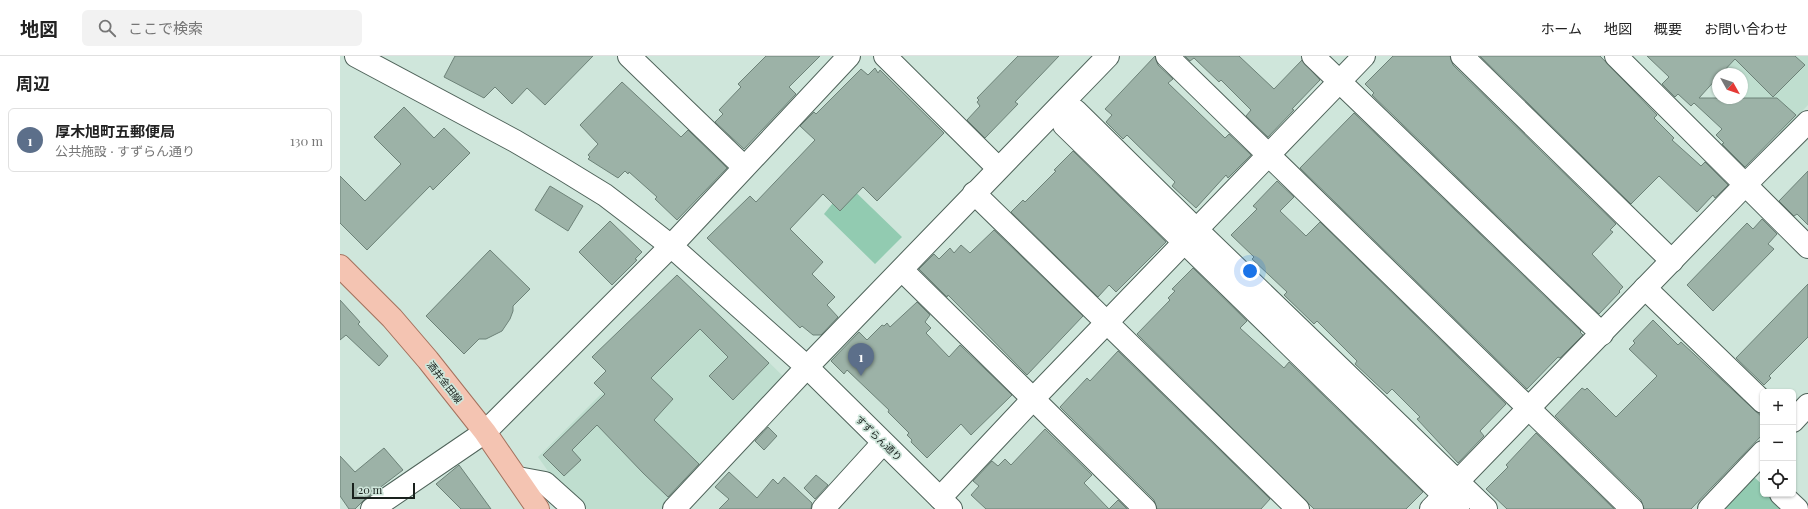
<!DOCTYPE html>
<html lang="ja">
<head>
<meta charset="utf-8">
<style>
  body { margin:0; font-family:"Playfair Display","Noto Sans JP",serif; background:#f2f2f2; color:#222 }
  .controls { position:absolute; right:12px; bottom:12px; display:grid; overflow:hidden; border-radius:6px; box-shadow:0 1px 3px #0004 }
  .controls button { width:36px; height:36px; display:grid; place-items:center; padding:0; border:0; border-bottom:1px solid #e0e0e0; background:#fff; color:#222; font:20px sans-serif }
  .compass { position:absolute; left:1372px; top:12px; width:36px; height:36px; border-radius:50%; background:#fff; box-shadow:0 1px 3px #0004; rotate:130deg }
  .scale { position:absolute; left:12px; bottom:10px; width:63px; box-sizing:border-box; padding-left:4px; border:2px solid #19211d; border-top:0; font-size:11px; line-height:14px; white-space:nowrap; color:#19211d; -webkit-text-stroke:3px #cfe6db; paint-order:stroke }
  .you { position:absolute; left:910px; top:215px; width:14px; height:14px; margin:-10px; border:3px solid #fff; border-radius:50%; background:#1a73e8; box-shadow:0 0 0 6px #1a73e833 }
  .badge { display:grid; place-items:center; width:26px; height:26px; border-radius:50%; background:#0b8043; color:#fff; font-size:13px; font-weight:700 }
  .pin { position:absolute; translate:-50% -33px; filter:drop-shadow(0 1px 2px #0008) }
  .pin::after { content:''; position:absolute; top:21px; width:14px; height:12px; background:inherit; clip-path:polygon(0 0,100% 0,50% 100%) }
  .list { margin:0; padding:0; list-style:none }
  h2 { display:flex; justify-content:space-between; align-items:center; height:52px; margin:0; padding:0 16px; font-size:17px }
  h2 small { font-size:13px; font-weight:400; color:#767676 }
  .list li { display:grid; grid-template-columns:26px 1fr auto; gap:12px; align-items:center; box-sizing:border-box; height:64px; margin:0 8px 8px; padding:0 8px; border:1px solid #e0e0e0; border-radius:6px }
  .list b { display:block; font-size:15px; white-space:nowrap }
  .list p { margin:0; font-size:13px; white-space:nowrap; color:#767676 }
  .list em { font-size:13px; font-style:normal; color:#767676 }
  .icon { flex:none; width:22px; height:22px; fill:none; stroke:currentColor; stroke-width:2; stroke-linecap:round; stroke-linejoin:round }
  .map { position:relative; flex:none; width:1468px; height:453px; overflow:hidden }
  header { display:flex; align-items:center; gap:24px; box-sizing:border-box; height:56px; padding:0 20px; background:#fff; border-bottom:1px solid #e0e0e0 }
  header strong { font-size:19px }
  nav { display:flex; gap:22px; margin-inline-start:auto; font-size:14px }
  .search { width:280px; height:36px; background:#f2f2f2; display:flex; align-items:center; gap:10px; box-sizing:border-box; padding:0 14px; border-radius:6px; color:#767676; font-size:15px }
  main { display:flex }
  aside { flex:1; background:#fff }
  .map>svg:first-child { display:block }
  .built { fill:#bfdecf }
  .green { fill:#92cbb1 }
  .building { fill:#9cb2a7; stroke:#6d8278 }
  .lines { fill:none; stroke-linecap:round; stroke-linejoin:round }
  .minor-casing { stroke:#4f635a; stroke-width:24 }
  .major-casing { stroke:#a3715d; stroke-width:24 }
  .minor { stroke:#fff; stroke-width:22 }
  .major { stroke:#f4c4b2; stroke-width:22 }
  .labels { text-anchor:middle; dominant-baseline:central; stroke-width:3.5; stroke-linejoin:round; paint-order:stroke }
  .street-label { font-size:10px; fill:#19211d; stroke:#cfe6db }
</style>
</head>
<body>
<header>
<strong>地図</strong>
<div class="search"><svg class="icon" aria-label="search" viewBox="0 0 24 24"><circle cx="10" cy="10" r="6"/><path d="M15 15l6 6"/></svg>ここで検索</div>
<nav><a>ホーム</a><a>地図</a><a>概要</a><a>お問い合わせ</a></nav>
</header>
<main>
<aside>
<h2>周辺<small></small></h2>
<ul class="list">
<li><span class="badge" style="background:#5c6f8a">1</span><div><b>厚木旭町五郵便局</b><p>公共施設 · すずらん通り</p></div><em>130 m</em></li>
</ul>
</aside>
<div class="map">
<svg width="1468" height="453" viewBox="0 0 1468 453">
  <rect width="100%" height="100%" fill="#cfe6db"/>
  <g class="built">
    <path d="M1361,0H1468V49L1441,77L1402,39V18H1380Z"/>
    <path d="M360,239L448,325L325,453H247L208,415L198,401Z"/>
  </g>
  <g class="green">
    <path d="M500,121L562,181L535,208L484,158L497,142Z"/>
    <path d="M1414,421L1423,429V438H1433L1449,453H1375Z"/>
  </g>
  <g class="building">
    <path d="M115,0H253L205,49L187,32L172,48L155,31L144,42L104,21Z"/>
    <path d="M426,0H480L449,31L456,38L404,93L375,66L383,58L379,54L401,31L398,28Z"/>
    <path d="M678,0H719L675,46L678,48L645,82L627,64L640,50L637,46L639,44L637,42Z"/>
    <path d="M815,0L818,9L833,23L828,27L885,82L889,78L911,99L888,122L886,119L856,152L832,130L835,126L787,79L783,83L766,66L772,59L765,53Z"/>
    <path d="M845,0H899L934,33L962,4L980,24L952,53L954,54L928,81L906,60L911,54L881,24L879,26L854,2L850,5Z"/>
    <path d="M1053,0H1110L1113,9L1276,168L1270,174L1273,176L1252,198L1283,231L1279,235L1280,236L1259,258L1032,39L1034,37L1025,28Z"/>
    <path d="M1140,0H1260L1317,59L1314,62L1334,82L1332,84L1361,110L1365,106L1388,129L1375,142L1373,139L1357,156L1319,120L1291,148Z"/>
    <path d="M1307,0H1455L1465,9L1433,41L1395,3L1381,18H1378V21L1359,42H1437L1456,59L1405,111L1382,88L1384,87L1376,79L1382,73L1354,47L1351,50L1338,38L1335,41L1322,28L1329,21Z"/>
    <path d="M535,12L538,17L540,14L604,77L537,145L523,131L500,155L483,138L450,173L483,206L472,218L495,241L487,249L498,261L481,279H473L462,270L460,272L367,182L410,140L416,146L475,84L460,70L474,56L476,58L521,13L528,19Z"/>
    <path d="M282,26L341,81L348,74L387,112L337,164L315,143L317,141L289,116L288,118L285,115L278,122L248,103L250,101L248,99L258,88L240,69Z"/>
    <path d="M64,51L94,82L104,72L130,97L93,134L90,130L27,194L0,167V120L25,145L61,108L34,81Z"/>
    <path d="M1014,57L1241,275L1240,276L1243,279L1220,302L1218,301L1187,333L960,112Z"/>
    <path d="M733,95L826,186L776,236L769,229L758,241L671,156L683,144L685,146L716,115L714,114Z"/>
    <path d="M1468,115V169L1457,158L1454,160L1439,145Z"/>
    <path d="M937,125L954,141L940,155L966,180L980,166L1166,348L1140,375L1144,380L1118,407L1077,363L1080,361L1052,333L1047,338L1015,308L1017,305L977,265L974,268L944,239L947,236L912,203L914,201L891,179L917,153L913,150Z"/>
    <path d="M210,130L243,150L228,175L195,154Z"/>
    <path d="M1422,163L1437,178L1428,188L1434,193L1373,255L1347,229L1407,167L1413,173Z"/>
    <path d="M270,165L302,196L295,203L297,204L272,229L239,196Z"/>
    <path d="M654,174L743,260L687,319L608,239L607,241L579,213L594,198L599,203L610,192L614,197L621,189L630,197Z"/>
    <path d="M150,194L190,233L173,250V255L170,263L162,275L146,283H139L124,298L86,260Z"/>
    <path d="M853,212L907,265L900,272L944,312L949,306L1083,436L1066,453H974L797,278L830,244L828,242L835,235L832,233Z"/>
    <path d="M337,219L429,307L393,344L369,320L388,301L360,273L311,322L333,343L314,364L359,408L328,441L303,417L257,369L232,394L241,404L224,420L203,399L265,338L254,327L266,315L252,301Z"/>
    <path d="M1468,228V281L1429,320L1431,322L1424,329L1396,302Z"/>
    <path d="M0,244L20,266L18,268L48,300L39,310L6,279L0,284Z"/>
    <path d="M577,246L590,259L585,266L591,272L586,277L609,301L620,289L672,339L631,379L621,368L587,402L571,386L572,384L567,379L569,377L548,356L549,354L507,314L504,318L491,305L519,276L527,284L542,269L544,270L547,267L550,271Z"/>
    <path d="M1313,264L1338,289L1341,286L1423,362V378L1351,453H1304L1301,444L1215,360L1242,332L1245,334L1247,332L1276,361L1317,320L1289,293L1295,287L1293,285Z"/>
    <path d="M778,295L930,443L921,453H817L814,444L723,354L720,351L747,322L750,325Z"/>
    <path d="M428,371L437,380L424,394L415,385Z"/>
    <path d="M705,373L752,419L744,427L769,453L778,444L787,453H646L631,439L639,430L633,425L652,405L658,410L665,403L671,409Z"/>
    <path d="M1196,377L1274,453H1167L1146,433L1168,411L1166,409Z"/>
    <path d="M44,392L63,414L25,443L15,453H9L0,440V400L15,416Z"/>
    <path d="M119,409L151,453H121L96,428Z"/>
    <path d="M389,416L417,442L433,423L438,428L444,421L472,447L471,453H379L389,443L375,431Z"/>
    <path d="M476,419L488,429L475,443L464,432Z"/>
  </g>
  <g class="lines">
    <defs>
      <g id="minor">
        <path d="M16,0L175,85L221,112L265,139L299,165L331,190L467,311L611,453"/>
        <path d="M289,0L404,111"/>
        <path d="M545,0L658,112"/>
        <path d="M827,0L1292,453"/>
        <path d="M973,0L1262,278"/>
        <path d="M1122,0L1332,205"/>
        <path d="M1276,0L1468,191"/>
        <path d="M634,137L958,453"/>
        <path d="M562,214L805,453"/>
        <path d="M1305,232L1423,346"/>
        <path d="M1453,365L1468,349"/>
        <path d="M178,422L205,427L234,453"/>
        <path d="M1441,438L1457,453"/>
        <path d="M600,442L693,343L1024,0"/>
        <path d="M32,453L145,376L331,190L509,0"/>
        <path d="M334,453L467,311L768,0"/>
        <path d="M483,453L543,387"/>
        <path d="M1091,453L1405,129L1468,66"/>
        <path d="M1118,453L724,69L719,51L736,55L856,173L1146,453"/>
        <path d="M1369,453L1423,396"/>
      </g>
      <path id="major" d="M0,210L52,262L88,304L145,376L198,453"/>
    </defs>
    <use href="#minor" class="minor-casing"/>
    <use href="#major" class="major-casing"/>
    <use href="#minor" class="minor"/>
    <use href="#major" class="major"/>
  </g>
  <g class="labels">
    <g class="street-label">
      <text transform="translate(105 326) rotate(52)">酒井金田線</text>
      <text transform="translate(539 382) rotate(44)">すずらん通り</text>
    </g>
  </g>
</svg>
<div class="controls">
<button>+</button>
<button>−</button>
<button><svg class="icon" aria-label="locate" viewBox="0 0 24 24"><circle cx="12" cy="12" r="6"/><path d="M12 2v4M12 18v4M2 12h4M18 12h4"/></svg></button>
</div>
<svg class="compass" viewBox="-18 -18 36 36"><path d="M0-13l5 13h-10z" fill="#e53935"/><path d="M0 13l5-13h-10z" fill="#767676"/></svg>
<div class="scale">20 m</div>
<div class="you"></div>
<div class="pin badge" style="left:521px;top:320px;background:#5c6f8a">1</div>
</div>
</main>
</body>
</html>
